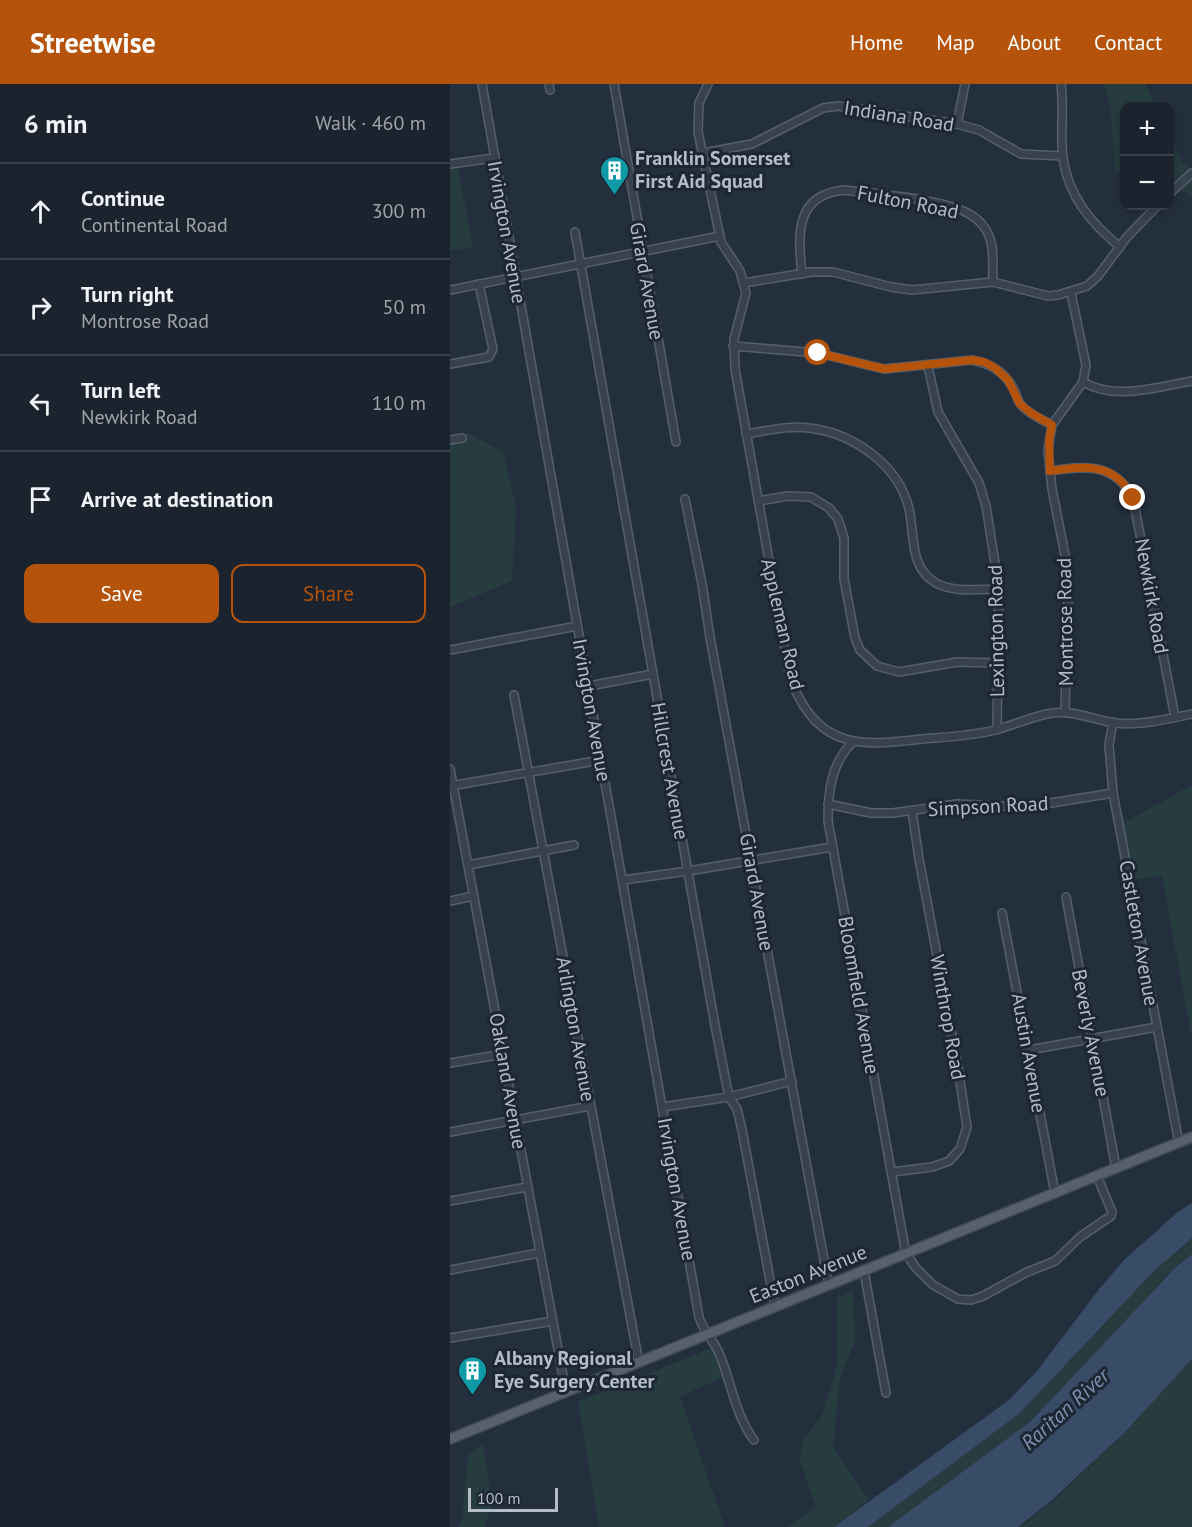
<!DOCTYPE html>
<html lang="en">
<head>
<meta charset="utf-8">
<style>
  body { margin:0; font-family:"PT Sans",sans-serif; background:#282f3a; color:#f1f3f6 }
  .controls { position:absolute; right:18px; top:18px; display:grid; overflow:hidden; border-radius:12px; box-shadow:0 3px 9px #0003 }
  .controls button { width:54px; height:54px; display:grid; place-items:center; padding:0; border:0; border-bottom:2px solid #39404a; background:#1b232e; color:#f1f3f6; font:30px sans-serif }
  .scale { position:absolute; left:18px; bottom:15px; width:90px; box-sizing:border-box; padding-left:6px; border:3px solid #b4bcc9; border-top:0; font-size:16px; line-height:21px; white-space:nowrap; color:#b4bcc9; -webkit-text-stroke:4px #1d2633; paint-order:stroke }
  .stop { position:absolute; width:18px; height:18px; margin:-14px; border:4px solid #b45309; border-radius:50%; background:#fff }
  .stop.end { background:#b45309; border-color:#fff; box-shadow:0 2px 6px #0008 }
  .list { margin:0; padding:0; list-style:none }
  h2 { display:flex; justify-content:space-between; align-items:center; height:78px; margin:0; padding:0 24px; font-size:26px }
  h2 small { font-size:20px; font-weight:400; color:#a0a4aa }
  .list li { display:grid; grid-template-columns:39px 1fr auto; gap:18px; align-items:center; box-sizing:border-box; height:96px; padding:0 24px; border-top:2px solid #39404a }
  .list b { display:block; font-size:22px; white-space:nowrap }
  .list p { margin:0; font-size:20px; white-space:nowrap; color:#a0a4aa }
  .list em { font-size:20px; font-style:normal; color:#a0a4aa }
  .actions { display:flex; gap:12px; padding:18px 24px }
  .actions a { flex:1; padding:14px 0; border:2px solid #b45309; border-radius:12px; text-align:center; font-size:21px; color:#b45309 }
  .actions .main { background:#b45309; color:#fff }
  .icon { flex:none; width:33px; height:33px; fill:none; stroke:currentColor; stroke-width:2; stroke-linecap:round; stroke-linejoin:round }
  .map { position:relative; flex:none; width:742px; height:1443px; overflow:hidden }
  header { display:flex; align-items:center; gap:36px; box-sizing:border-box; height:84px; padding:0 30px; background:#b45309; color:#fff }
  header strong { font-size:28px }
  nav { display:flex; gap:33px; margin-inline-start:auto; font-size:21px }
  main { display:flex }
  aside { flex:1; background:#1b232e }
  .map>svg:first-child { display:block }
  .green { fill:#263c3f }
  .water { fill:#394c67 }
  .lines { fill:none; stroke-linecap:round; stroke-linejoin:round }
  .minor-casing { stroke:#565f6c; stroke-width:10 }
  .major-casing { stroke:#414a57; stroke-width:12 }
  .minor { stroke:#38414e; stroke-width:7 }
  .major { stroke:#56606e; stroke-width:9 }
  .route { stroke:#b45309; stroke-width:8 }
  .labels { text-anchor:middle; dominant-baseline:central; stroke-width:6; stroke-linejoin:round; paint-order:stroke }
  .street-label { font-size:20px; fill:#b4bcc9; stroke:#1d2633 }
  .poi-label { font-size:20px; font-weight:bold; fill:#b4bcc9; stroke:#1d2633; text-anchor:start }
  .water-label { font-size:21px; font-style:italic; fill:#7c92b1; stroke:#1d2633 }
</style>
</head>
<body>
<header>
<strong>Streetwise</strong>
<nav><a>Home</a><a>Map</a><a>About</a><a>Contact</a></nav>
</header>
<main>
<aside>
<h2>6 min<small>Walk · 460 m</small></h2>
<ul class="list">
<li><svg class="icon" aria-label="ahead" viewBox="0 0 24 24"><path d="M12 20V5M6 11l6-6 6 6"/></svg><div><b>Continue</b><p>Continental Road</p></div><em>300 m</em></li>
<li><svg class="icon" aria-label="right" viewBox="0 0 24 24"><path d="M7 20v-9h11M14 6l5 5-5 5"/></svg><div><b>Turn right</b><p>Montrose Road</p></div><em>50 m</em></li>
<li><svg class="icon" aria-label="left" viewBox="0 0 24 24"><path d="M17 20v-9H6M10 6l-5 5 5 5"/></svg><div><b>Turn left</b><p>Newkirk Road</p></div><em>110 m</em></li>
<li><svg class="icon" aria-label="arrive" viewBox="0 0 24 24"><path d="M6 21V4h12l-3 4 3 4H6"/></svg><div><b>Arrive at destination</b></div></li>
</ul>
<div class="actions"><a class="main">Save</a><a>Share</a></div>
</aside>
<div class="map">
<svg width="742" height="1443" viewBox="0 0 742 1443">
  <rect width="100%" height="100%" fill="#242f3e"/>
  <g class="green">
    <path d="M654,0H695L706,22H674V90L665,88L661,27Z"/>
    <path d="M720,52L732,78L742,85V113L731,106L720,103Z"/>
    <path d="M6,74L23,163L0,167V75Z"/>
    <path d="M18,349L53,368L66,425L62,497L0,523V353Z"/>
    <path d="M742,701V949H741L712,792L680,796L670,741Z"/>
    <path d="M742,1154V1170L725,1184L580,1338L438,1443H418L570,1329L704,1187Z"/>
    <path d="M403,1207L405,1257L390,1294L383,1363L419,1416L384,1443H338L366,1422L349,1376L353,1356L372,1332L387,1282V1214Z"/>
    <path d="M264,1263L274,1293L230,1313L275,1443H149L128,1318Z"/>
    <path d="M742,1275V1443H570L606,1415L675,1348Z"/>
    <path d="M33,1359L42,1420L34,1443H8L12,1437L18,1371Z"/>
  </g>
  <g class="water">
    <path d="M742,1119V1154L704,1187L570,1329L418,1443H384L559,1316L587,1287L650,1204L674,1176L728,1128Z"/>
    <path d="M742,1170V1275L675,1348L601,1417L568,1443H438L580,1338L725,1184Z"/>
  </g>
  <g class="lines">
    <defs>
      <g id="minor">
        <path d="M32,0L249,1233C253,1247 264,1257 269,1269C281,1297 285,1331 304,1356"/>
        <path d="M99,0L100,6"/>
        <path d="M164,0L226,358"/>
        <path d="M258,0L249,19L248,48L271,158L290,187L296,209L284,255L285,285L334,561C337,574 338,589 343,601C370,666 413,662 472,655C496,653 522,652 545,646C564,641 583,632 602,629C624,626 644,636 665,639C690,642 717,635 742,630"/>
        <path d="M611,0C614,25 610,51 613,75C619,113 641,139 670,163"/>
        <path d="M507,40L515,0"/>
        <path d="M253,69L302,60L373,24L388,22L507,40L529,46L571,70L613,72"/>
        <path d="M0,80L44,74"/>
        <path d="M720,109L742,89"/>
        <path d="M125,148L266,947L279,1013L287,1025L292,1046L325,1223"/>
        <path d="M352,190C348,152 344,110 395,106C426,110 497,115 521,131C529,136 536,144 539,152C545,165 542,184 543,198"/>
        <path d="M294,199L361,188H383L441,203L462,206L543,198L598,212L608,211L637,202L648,192L677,153L707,122"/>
        <path d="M0,206L270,152"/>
        <path d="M283,262L368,269L434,285L522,276C539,279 554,287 563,304C566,309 567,316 571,321C579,330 592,336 602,341"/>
        <path d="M0,280L39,273L43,265L29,200"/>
        <path d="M478,282L488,328L529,399L536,422L549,505L547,646"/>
        <path d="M633,298C666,317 706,303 742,297"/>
        <path d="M296,350C316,347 339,341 359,344C403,349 449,381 459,425C465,451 459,484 486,499C504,509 530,505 549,505"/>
        <path d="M0,356L12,354"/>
        <path d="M600,387C634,382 664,378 683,414L725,633"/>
        <path d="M235,415L252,500L260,553C298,766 338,979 377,1192L380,1201"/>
        <path d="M308,417L338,412L361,413L379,424L388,435L394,454V495L405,554L410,566L427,582L449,588L507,578L547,579"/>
        <path d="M0,566L127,542"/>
        <path d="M139,602L203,590"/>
        <path d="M64,611L189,1279"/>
        <path d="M615,628L618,512L615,471L602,405L598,366L602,341L633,298L636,281L621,209"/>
        <path d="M663,638L659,661L663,709L729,1059"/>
        <path d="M403,658C381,679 378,708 378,737L456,1170L466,1184L483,1201L508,1215L521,1216L533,1212L575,1189L605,1177L630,1153L661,1132L662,1128L647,1092"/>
        <path d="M0,685L116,1308"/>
        <path d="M0,702L151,676"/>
        <path d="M378,720L421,729H443L507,720L576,723L663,709"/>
        <path d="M18,781L124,761"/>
        <path d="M173,796L238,787L382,763"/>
        <path d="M616,813L666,1084"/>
        <path d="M0,817L23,812"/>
        <path d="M552,829L605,1109"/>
        <path d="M579,966L707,943"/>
        <path d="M0,979L53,970"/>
        <path d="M212,1023L279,1013L342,997"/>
        <path d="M0,1048L140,1022"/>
        <path d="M442,1088L482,1083L499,1077L510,1065L517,1043L507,978L469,775L462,727"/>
        <path d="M0,1117L77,1103"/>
        <path d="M0,1186L89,1169"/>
        <path d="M414,1187L436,1309"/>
        <path d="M0,1254L103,1237"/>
      </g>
      <path id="major" d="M0,1355L742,1053"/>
    </defs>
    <use href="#minor" class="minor-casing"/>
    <use href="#major" class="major-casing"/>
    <use href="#minor" class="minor"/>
    <use href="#major" class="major"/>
  </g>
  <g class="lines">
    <path class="route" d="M368,269L434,285L522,276L534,278L545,284L558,296L570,320L581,329L602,341L599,356L600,387C634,382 665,378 683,414"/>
  </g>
  <defs>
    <symbol id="building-pin" viewBox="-11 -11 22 30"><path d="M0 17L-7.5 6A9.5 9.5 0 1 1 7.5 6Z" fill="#0f9aa8" stroke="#1d2633"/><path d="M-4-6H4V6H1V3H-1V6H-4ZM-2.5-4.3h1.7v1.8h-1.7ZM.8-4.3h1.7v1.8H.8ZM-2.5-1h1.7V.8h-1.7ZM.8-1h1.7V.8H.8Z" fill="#fff"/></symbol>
  </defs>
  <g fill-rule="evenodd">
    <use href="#building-pin" x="148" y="70" width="33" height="45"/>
    <use href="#building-pin" x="6" y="1270" width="33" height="45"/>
  </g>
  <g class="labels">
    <g class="street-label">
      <text transform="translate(449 32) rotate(9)">Indiana Road</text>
      <text transform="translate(458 118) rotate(11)">Fulton Road</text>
      <text transform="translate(57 148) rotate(80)">Irvington Avenue</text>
      <text transform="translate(197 197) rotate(80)">Girard Avenue</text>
      <text transform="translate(702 512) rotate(80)">Newkirk Road</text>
      <text transform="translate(615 538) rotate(-91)">Montrose Road</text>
      <text transform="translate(333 540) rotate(77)">Appleman Road</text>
      <text transform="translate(546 547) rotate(-91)">Lexington Road</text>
      <text transform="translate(142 626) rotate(80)">Irvington Avenue</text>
      <text transform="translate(220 687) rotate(80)">Hillcrest Avenue</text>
      <text transform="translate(538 722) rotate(-3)">Simpson Road</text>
      <text transform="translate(307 808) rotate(80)">Girard Avenue</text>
      <text transform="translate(689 849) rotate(80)">Castleton Avenue</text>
      <text transform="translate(409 911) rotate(80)">Bloomfield Avenue</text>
      <text transform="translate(498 933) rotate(80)">Winthrop Road</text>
      <text transform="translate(126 945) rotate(80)">Arlington Avenue</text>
      <text transform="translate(641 949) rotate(79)">Beverly Avenue</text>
      <text transform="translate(579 969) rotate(80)">Austin Avenue</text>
      <text transform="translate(58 997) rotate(80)">Oakland Avenue</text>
      <text transform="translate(227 1105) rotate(80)">Irvington Avenue</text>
      <text transform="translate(358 1190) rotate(-22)">Easton Avenue</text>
    </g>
    <g class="poi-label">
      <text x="185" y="74">Franklin Somerset<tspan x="185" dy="23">First Aid Squad</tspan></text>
      <text x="44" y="1274">Albany Regional<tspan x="44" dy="23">Eye Surgery Center</tspan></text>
    </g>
    <g class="water-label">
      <text transform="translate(615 1325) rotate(-42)">Raritan River</text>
    </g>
  </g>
</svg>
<div class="controls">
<button>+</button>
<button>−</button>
</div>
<div class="scale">100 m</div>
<div class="stop" style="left:368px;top:269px"></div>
<div class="stop end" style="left:683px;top:414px"></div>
</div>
</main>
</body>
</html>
